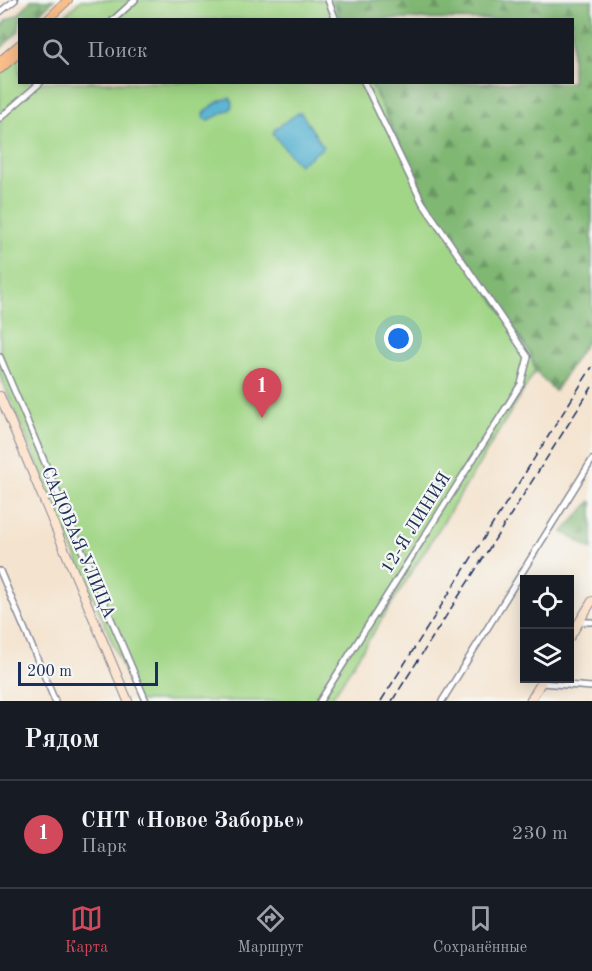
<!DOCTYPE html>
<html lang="ru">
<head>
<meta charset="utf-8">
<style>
  body { margin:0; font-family:"Old Standard TT",serif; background:#242831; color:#f1f3f6 }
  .controls { position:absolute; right:18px; bottom:18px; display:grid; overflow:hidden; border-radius:0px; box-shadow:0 3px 15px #0003 }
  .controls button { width:54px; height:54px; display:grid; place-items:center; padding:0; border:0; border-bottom:2px solid #363941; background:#171b24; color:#f1f3f6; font:30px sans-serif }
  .scale { position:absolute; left:18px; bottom:15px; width:140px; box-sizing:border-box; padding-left:6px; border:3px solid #1b2f5e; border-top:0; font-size:16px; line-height:21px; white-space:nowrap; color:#1b2f5e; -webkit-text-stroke:4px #f6f6f2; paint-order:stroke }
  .you { position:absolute; left:399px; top:339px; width:21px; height:21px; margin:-15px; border:4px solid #fff; border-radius:50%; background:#1a73e8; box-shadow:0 0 0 9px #1a73e833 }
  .badge { display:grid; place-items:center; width:39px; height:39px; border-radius:50%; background:#d1495b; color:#fff; font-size:20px; font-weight:700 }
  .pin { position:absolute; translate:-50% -50px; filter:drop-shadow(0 2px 3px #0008) }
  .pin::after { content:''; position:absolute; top:32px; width:21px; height:18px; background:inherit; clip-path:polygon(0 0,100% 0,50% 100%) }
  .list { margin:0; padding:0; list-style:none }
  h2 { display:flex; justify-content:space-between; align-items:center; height:78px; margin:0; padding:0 24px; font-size:26px }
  h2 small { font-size:20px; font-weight:400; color:#9ea1a6 }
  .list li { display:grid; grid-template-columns:39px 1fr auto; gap:18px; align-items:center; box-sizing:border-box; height:108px; padding:0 24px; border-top:2px solid #363941 }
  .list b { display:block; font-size:22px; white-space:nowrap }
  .list p { margin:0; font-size:20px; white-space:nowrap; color:#9ea1a6 }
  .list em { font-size:20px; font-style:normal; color:#9ea1a6 }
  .icon { flex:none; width:33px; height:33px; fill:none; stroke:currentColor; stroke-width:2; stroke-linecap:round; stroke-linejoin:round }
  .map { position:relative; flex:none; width:592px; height:701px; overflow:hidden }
  .search { position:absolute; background:#171b24; box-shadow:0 3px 15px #0003; left:18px; right:18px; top:18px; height:66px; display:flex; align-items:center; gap:15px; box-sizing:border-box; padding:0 21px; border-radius:0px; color:#9ea1a6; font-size:22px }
  .sheet { height:186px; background:#171b24 }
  nav { display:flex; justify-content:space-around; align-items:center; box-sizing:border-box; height:84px; border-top:2px solid #363941; background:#171b24; font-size:16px; color:#9ea1a6 }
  nav a { display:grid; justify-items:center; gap:3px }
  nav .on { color:#d1495b }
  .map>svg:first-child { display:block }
  .green { fill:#a1d686; stroke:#5e8272; stroke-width:1.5 }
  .forest { fill:url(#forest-firs); stroke:#4e7368; stroke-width:1.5 }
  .water { fill:#52b0d0; stroke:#367097; stroke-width:1.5 }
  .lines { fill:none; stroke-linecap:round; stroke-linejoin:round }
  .street-casing { stroke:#888996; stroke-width:8 }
  .secondary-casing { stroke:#888996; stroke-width:10 }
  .primary-casing { stroke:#888996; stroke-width:10 }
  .street { stroke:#fff; stroke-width:5 }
  .secondary { stroke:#fce5d0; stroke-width:8 }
  .primary { stroke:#f8bd89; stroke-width:8 }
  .rail { stroke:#1b2f5e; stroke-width:1.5; stroke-dasharray:9 4.5; stroke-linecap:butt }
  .labels { text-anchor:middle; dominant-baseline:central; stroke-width:4.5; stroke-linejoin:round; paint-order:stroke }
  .street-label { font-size:18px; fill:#1b2f5e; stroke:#f6f6f2 }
</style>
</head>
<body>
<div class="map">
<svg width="592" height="701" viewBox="0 0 592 701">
  <defs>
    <pattern id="forest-firs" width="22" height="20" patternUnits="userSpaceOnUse" patternTransform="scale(1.5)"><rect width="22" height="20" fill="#80b773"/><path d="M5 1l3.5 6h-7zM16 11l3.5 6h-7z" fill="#689562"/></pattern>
  </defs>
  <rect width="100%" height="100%" fill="#f6f6f2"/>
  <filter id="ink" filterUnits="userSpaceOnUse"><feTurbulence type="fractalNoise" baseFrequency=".0167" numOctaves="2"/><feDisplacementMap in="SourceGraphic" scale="12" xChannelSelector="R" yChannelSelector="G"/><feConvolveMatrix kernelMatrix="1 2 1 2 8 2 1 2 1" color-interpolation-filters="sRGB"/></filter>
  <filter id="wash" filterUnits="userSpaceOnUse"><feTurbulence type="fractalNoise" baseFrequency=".008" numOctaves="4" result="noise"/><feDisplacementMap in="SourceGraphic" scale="24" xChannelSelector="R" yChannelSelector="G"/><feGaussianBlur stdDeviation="1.35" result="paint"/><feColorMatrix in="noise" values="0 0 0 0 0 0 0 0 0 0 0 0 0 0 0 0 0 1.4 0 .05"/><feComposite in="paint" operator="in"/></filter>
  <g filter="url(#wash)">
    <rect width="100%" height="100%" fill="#f4e3ce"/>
    <g class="green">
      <path d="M81,0H332L341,19L60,20Z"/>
      <path d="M19,57L20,82L371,83L428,203L531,354L535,371L459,497L330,701H137L0,375V75Z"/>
    </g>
    <g class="forest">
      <path d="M31,0H54L33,19L20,20L19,31L0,49V29L6,20L19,14Z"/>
      <path d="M332,0H592V333L555,391L535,371L531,354L428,203L371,83L572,82V20L341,19Z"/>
      <path d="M591,501L592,502V550L563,532Z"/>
    </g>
    <g class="water">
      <path d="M230,98L233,103L231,109L209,120L204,119L203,114C209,107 221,99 230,98Z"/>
      <path d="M298,113H301L323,146L321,149L299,165L273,134L275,129Z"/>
    </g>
  </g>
  <g filter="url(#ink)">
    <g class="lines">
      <defs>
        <g id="street">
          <path d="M328,0L336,20"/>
          <path d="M0,12L15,0"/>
          <path d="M113,20L135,0"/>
          <path d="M0,118L41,82"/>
          <path d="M0,357L146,701"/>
          <path d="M0,571L55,701"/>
          <path d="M579,622H592"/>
          <path d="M541,683L592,687"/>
          <path d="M320,701L521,384L528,357L422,202L364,82"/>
          <path d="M442,701L592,460"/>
        </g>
        <g id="secondary">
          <path d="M0,396L128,701"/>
          <path d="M570,637L592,601"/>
          <path d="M530,701L544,678"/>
        </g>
        <g id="primary">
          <path d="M47,20L68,0"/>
          <path d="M0,61L20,44"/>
          <path d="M0,69L20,52"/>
        </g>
      </defs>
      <use href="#street" class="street-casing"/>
      <use href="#secondary" class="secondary-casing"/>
      <use href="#primary" class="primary-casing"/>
      <use href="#street" class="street"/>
      <use href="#secondary" class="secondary"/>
      <use href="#primary" class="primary"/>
      <g class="rail">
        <path d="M381,701L592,367"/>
        <path d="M392,701L592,387"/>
      </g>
    </g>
  </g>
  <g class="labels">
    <g class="street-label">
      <text transform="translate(416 523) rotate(-58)">12-Я ЛИНИЯ</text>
      <text transform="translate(78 543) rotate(67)">САДОВАЯ УЛИЦА</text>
    </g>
  </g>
</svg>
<div class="controls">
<button><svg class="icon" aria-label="locate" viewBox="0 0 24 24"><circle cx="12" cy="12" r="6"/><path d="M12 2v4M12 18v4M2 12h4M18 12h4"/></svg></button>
<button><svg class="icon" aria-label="layers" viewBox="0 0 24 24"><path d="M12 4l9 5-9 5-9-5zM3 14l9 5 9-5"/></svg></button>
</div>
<div class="scale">200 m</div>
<div class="you"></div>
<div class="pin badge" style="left:262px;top:418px">1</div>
<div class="search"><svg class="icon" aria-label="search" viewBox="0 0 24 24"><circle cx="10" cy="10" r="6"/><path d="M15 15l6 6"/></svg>Поиск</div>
</div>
<section class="sheet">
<h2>Рядом<small></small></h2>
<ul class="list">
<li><span class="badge">1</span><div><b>СНТ «Новое Заборье»</b><p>Парк</p></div><em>230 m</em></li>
</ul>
</section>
<nav>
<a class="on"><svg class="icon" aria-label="map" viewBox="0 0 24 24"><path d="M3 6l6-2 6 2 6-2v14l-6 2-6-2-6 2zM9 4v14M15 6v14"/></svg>Карта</a>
<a><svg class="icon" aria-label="directions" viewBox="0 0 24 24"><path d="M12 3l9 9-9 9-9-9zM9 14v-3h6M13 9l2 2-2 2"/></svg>Маршрут</a>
<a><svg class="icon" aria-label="saved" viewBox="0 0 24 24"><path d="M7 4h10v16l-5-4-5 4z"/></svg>Сохранённые</a>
</nav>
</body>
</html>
